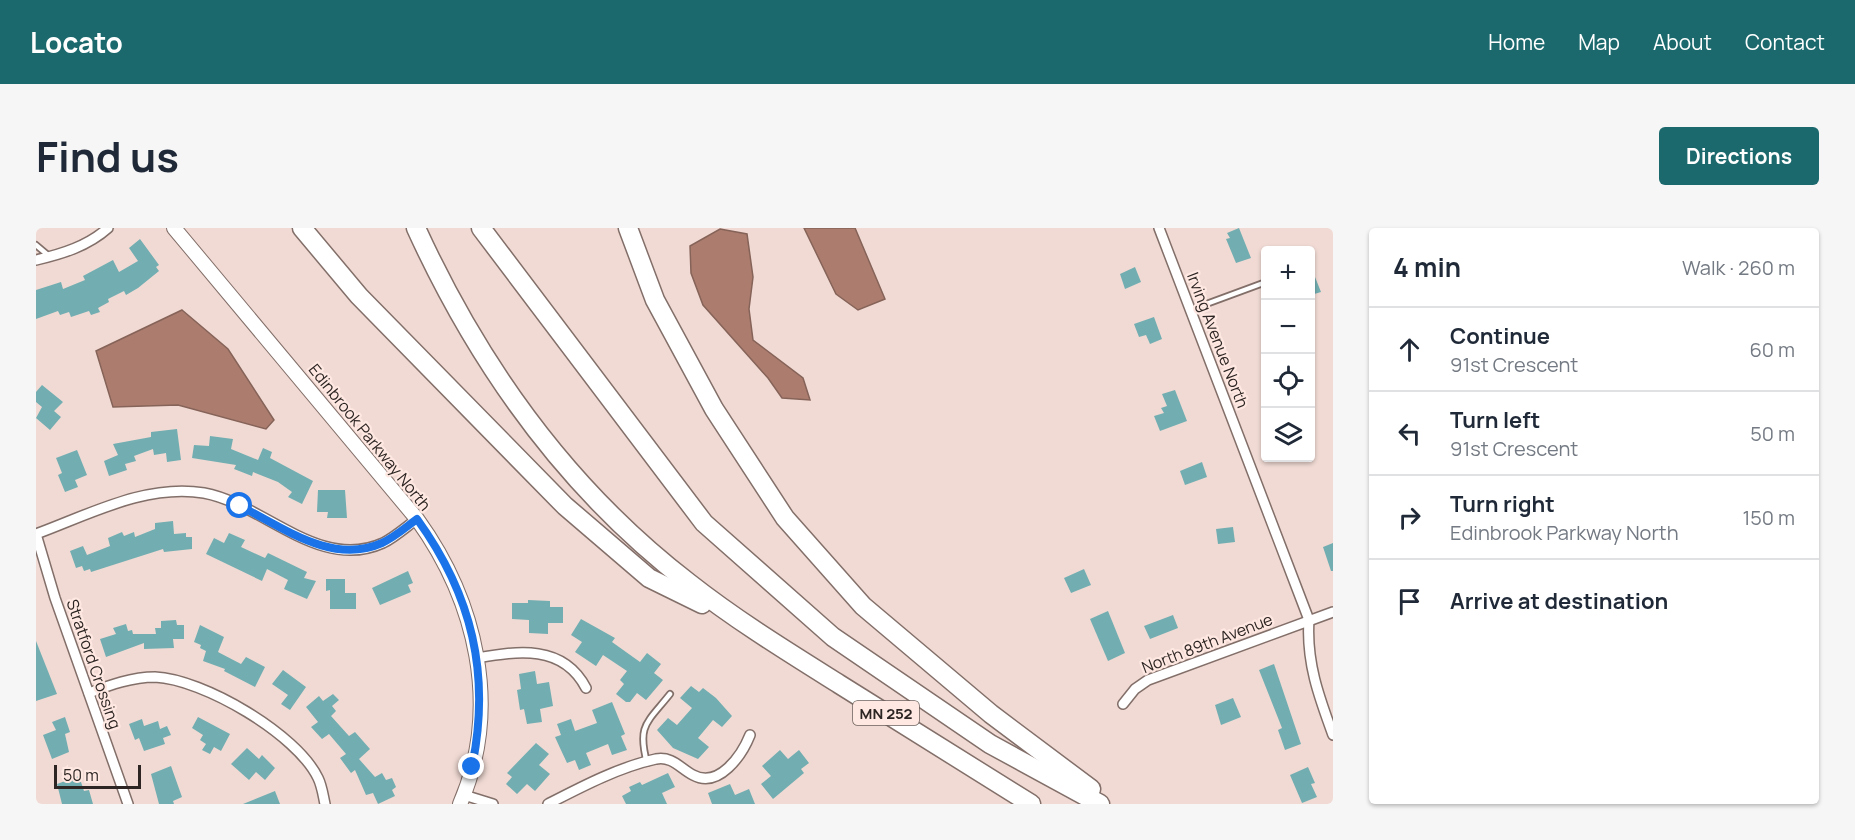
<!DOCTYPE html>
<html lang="en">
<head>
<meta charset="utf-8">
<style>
  body { margin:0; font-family:Manrope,sans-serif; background:#f6f6f7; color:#1f2937 }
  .controls { position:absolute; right:18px; top:18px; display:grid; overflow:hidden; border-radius:6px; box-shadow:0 2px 4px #0004 }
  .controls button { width:54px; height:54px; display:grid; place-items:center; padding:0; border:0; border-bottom:2px solid #e0e1e3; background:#fff; color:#1f2937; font:30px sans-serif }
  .scale { position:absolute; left:18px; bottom:15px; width:87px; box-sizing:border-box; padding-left:6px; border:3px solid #2d2523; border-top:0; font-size:16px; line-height:21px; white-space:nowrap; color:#2d2523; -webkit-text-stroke:4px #fee8e1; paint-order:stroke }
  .stop { position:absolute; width:18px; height:18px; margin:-14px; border:4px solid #1a73e8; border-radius:50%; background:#fff }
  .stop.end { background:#1a73e8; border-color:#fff; box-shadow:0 2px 6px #0008 }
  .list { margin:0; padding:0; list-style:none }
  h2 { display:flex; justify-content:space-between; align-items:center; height:78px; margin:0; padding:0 24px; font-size:26px }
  h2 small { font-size:20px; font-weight:400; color:#747a83 }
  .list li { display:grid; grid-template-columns:39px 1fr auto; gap:18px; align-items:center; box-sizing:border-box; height:84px; padding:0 24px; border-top:2px solid #e0e1e3 }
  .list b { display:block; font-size:22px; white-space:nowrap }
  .list p { margin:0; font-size:20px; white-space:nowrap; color:#747a83 }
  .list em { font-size:20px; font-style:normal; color:#747a83 }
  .icon { flex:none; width:33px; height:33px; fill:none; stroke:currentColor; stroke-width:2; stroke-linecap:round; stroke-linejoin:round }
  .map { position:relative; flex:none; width:1297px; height:576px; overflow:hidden; border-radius:6px }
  header { display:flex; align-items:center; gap:36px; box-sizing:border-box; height:84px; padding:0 30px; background:#1c696d; color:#fff }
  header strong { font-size:28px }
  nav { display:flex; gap:33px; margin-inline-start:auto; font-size:21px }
  .intro { display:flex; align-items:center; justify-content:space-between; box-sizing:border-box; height:144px; padding:0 36px }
  h1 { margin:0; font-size:42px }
  .button { padding:15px 27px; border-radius:6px; background:#1c696d; color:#fff; font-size:21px; font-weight:700 }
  main { display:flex; gap:36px; padding:0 36px }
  aside { flex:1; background:#fff; border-radius:6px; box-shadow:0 2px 4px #0004 }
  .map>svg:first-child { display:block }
  .water { fill:#ac7d6f; stroke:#866358; stroke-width:1.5 }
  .building { fill:#72aeb1 }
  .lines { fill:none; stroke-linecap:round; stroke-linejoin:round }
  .lane-casing { stroke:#836f69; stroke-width:8 }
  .street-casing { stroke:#836f69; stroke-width:12 }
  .secondary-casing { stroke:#836f69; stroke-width:16 }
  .highway-casing { stroke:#836f69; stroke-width:21 }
  .lane { stroke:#fff; stroke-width:4.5 }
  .street { stroke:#fff; stroke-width:9 }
  .secondary { stroke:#fff; stroke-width:14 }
  .highway { stroke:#fff; stroke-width:18 }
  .route { stroke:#1a73e8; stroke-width:8 }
  .labels { text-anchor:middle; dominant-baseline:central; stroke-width:4.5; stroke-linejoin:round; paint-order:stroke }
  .shield { fill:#fee8e1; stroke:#6c605c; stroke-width:1.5 }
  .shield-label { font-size:15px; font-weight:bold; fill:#2d2523 }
  .street-label { font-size:16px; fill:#2d2523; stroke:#fee8e1 }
</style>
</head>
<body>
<header>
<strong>Locato</strong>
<nav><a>Home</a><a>Map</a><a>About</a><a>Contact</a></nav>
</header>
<div class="intro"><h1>Find us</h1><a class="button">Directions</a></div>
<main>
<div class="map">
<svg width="1297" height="576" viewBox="0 0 1297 576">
  <rect width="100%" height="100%" fill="#f1dad4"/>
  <g class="water">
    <path d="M768,0H819L849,71L822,82L800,66Z"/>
    <path d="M684,1L711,6L717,49L713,81L717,112L767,150L774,172L746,170L732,150L667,77L655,45L654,18Z"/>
    <path d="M146,82L192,121L238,192L230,201L142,177L77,179L60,123Z"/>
  </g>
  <g class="building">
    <path d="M1203,0L1215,30L1200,35L1190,11L1194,10L1191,5Z"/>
    <path d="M104,11L123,37L120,39L123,43L102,60L90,67L88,63L72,71L73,74L62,80L64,84L55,87L53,83L35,89L33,84L24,87L22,83L0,91V62L25,54L27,61L49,52L47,48L77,32L83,44L102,33L93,20Z"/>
    <path d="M1099,39L1105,54L1089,61L1084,46Z"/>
    <path d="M1275,39L1285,64L1275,67Z"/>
    <path d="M1118,89L1126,111L1114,116L1110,107L1103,109L1098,96Z"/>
    <path d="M6,157L27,174L18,183L25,189L14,202L0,190L6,179L0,174V164Z"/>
    <path d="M1139,162L1151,193L1124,203L1118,188L1128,185L1125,180L1131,178L1126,166Z"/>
    <path d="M141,201L145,232L131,234L130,225L118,227L117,221L98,228L100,233L89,236L91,242L73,248L68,233L82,227L77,216L115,209V204Z"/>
    <path d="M174,208L197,211L195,221L222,232L227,220L236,224L234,230L277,253L266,276L252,269L256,264L242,254L217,244L216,248L198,241L200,237L156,230L158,217L173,218Z"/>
    <path d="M41,222L51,247L39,252L42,259L29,264L22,247L26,245L20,230Z"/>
    <path d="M1166,234L1171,249L1149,257L1144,243Z"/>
    <path d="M282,262H309L311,290H291L292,284H281Z"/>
    <path d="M137,293L138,306L150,305V309H156V321L128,324L127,321L55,344L54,341L48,343L46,338L40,340L34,323L47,318L51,327L74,318L72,310L86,304L88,308L98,304L99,309L119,301V295Z"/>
    <path d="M1197,299L1199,314L1182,316L1180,301Z"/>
    <path d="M193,305L209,312L205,319L229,330L232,325L271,344L268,350L280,353L271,371L248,361L252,352L231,341L226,353L170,326L178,310L188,315Z"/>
    <path d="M1297,315V343H1295L1287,319Z"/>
    <path d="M1048,341L1055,357L1035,365L1028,350Z"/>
    <path d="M372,343L377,355L372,357L375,364L344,377L336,360Z"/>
    <path d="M290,351H309V365H320V381H294V362L290,363Z"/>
    <path d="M492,372L514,373V379H527V395H512V406L493,405V392L476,391V375H492Z"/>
    <path d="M1072,383L1089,425L1072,433L1054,391Z"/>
    <path d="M1137,387L1142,400L1114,411L1108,398Z"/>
    <path d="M545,391L579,410L576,414L604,434L611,425L625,436L618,445L627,452L610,472L601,465L594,474H590L580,466L588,456L584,452L591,443L567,427L560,438L539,424L546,414L535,407Z"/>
    <path d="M140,392L141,397H148V411H137L138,420L108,421V415L70,429L64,411L80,406L77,400L90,396L92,403L96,402L97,406H120L119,400H125V393Z"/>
    <path d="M164,397L188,409L182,424L205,436L210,429L229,439L219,459L188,443L189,441L167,433L170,423L164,420L165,417L158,414Z"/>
    <path d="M0,413L21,466L0,473Z"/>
    <path d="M1238,436L1265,516L1249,522L1242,502L1246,500L1223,442Z"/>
    <path d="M247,442L270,459L254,482L245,476L252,467L236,456Z"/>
    <path d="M499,443L501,456L513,454L517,478L504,481L506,494L491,496L488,481L484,482L481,462L485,461L483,446Z"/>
    <path d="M655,458L663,464L667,460L680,470L696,488L686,499L677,492L662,510L673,519L662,531L637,520L621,502L632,490L641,497L656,480L644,470Z"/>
    <path d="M297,466L303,472L296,478L300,483L295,488L313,508L319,504L334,521L323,531L339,549L346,545L350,552L356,550L360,559L356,562L359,568L342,576L337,565L330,567L319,542L315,545L304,530L310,526L293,506L286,511L275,499L282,494L270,479L283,468L287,473Z"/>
    <path d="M1197,470L1205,489L1185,497L1179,477Z"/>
    <path d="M576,474L589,506L585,508L591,522L576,527L572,516L550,525L555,537L543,542L539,532L531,535L524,520L519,509L525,507L521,496L535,491L539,503L561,495L556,482Z"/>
    <path d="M29,489L34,504L29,506L33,524L16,531L7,507L20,502L16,494Z"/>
    <path d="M162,489L194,506L185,523L178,519L174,526L166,522L170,516L164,512L167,507L156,500Z"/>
    <path d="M106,491L108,498L122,493L124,501L131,498L135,507L127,510L129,516L108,523L103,510L99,512L93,496Z"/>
    <path d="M500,515L513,526L503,537L514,546L499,563L491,556L481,566L470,556L476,549L471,545Z"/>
    <path d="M211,520L223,531L226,527L239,540L229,552L220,544L213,552L195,536Z"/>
    <path d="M744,522L752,531L763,522L773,535L765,541L768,545L737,571L725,556L735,548L726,538Z"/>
    <path d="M135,538L146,569L137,573L138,576H123L115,546Z"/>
    <path d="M1272,539L1279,555L1275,556L1281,569L1266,575L1254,547Z"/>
    <path d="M632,545L639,559L626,565L631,576H590L586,568L595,563L593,559L604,554L606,557Z"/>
    <path d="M43,548L48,563L53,562L57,576H26L21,556Z"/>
    <path d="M694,556L699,567L713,561L719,576H676L672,565Z"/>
    <path d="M239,563L244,576H207Z"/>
  </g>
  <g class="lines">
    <defs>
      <g id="lane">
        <path d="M0,17L13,28"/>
        <path d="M1154,82L1230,54"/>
        <path d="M611,535C601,497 611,495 634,466"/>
      </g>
      <g id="street">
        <path d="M1123,0L1273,392C1270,434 1283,469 1297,507"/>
        <path d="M0,32C26,26 52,18 72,0"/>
        <path d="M441,430C482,423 527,416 550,460"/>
        <path d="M53,465C74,457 96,449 119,449C167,451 261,506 282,550C286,558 287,567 289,576"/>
        <path d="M1087,476L1099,461L1112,452L1297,384"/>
        <path d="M428,567L457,576"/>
        <path d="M92,576L19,370L0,306C52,287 111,255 168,265C228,276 283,344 347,315C359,309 370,299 381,291"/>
        <path d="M512,576C545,559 583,539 620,531C636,528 644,540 657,547C683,561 706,527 714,507"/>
      </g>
      <path id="secondary" d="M138,0L381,291C440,373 466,479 424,576"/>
      <g id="highway">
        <path d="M266,0L323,68L529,278L613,350L666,376"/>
        <path d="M380,0C443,138 532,262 653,355C700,392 752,424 803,456C867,496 931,536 995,576"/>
        <path d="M445,0L668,295L797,409L954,516L1064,576"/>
        <path d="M592,0L619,72L678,181L749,290L827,378L955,486L1055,561"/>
      </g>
    </defs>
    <use href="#lane" class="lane-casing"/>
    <use href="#street" class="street-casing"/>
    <use href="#secondary" class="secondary-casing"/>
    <use href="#highway" class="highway-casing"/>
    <use href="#lane" class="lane"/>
    <use href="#street" class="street"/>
    <use href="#secondary" class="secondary"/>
    <use href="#highway" class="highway"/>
  </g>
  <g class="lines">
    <path class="route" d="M204,278C248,300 296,337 346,315C359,309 370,299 381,291C436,367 455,446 436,539"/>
  </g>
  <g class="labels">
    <rect class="shield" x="817" y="473" width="66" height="24" rx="4.5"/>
    <g class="shield-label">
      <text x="850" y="485">MN 252</text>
    </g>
    <g class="street-label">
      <text transform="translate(1182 112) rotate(69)">Irving Avenue North</text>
      <text transform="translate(334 209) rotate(51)">Edinbrook Parkway North</text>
      <text transform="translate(1171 415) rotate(-21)">North 89th Avenue</text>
      <text transform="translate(58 436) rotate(71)">Stratford Crossing</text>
    </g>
  </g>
</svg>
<div class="controls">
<button>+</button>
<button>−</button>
<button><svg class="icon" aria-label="locate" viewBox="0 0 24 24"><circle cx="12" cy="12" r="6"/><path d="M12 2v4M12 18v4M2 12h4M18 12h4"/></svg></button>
<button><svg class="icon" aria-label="layers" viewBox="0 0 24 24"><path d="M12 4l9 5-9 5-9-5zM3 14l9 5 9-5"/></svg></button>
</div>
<div class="scale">50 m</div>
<div class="stop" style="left:204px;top:278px"></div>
<div class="stop end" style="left:436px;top:539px"></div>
</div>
<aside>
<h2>4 min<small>Walk · 260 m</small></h2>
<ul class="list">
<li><svg class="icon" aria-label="ahead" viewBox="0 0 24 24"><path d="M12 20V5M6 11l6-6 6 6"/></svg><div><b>Continue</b><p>91st Crescent</p></div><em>60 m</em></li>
<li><svg class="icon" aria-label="left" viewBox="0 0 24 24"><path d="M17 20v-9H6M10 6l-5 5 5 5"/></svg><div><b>Turn left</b><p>91st Crescent</p></div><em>50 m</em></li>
<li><svg class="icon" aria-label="right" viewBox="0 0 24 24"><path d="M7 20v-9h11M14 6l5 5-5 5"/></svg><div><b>Turn right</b><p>Edinbrook Parkway North</p></div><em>150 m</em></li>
<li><svg class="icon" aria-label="arrive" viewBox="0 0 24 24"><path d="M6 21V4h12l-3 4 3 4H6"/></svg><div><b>Arrive at destination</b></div></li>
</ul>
</aside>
</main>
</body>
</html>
